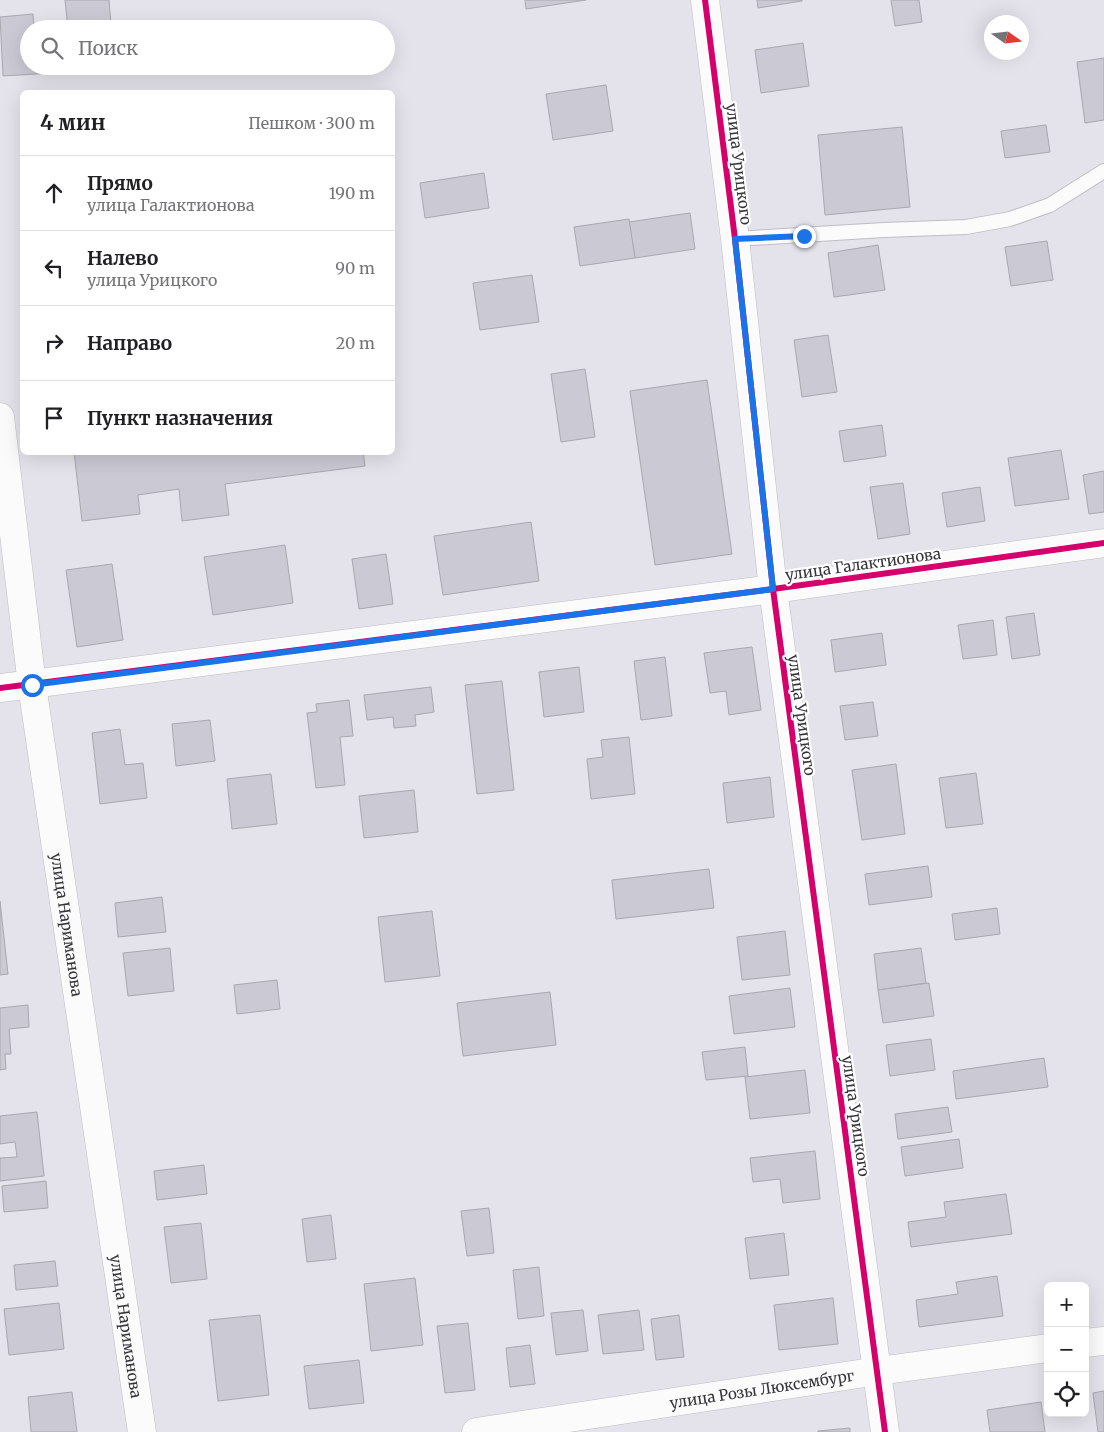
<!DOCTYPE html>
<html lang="ru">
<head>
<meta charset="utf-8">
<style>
  body { margin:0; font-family:Merriweather,serif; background:#f6f6f6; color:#202124 }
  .controls { position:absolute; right:15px; bottom:15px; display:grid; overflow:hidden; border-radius:8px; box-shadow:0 5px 20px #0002 }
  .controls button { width:45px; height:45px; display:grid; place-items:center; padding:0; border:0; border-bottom:1px solid #e0e0e0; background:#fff; color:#202124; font:25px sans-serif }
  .compass { position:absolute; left:984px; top:15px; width:45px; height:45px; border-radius:50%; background:#fff; box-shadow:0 5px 20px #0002; rotate:104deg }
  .stop { position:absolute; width:15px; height:15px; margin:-11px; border:4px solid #1a73e8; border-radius:50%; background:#fff }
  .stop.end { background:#1a73e8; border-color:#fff; box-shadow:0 1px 5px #0008 }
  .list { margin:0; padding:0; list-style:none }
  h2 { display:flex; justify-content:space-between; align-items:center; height:65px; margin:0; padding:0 20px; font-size:21px }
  h2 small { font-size:16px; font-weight:400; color:#757577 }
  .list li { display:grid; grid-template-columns:32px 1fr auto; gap:15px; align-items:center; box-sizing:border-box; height:75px; padding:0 20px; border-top:1px solid #e0e0e0 }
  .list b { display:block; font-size:19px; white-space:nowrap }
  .list p { margin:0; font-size:16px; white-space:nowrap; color:#757577 }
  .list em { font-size:16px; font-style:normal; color:#757577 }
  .icon { flex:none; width:28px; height:28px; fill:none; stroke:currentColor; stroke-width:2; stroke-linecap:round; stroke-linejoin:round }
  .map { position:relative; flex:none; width:1104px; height:1432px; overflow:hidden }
  .search { position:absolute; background:#fff; box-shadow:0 5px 20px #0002; left:20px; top:20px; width:375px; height:55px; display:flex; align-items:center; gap:12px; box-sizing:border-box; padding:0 18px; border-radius:28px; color:#757577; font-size:19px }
  .panel { position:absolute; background:#fff; box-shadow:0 5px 20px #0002; left:20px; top:90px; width:375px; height:365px; border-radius:8px }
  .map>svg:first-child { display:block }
  .building { fill:#cbc9d4; stroke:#a9a8ae }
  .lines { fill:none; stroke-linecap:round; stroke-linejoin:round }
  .lane-casing { stroke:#bfbec4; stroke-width:16 }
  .street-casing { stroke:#bfbec4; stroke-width:29 }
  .lane { stroke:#fbfbfc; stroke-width:14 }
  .street { stroke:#fbfbfc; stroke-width:28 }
  .cycleway-casing { stroke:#fff; stroke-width:9 }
  .cycleway { stroke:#d6006c; stroke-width:6 }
  .route { stroke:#1a73e8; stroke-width:6 }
  .labels { text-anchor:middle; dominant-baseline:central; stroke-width:4.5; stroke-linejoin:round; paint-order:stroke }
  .street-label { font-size:15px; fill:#35343a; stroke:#fff }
</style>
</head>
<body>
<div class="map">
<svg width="1104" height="1432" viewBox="0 0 1104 1432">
  <rect width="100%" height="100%" fill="#e4e2ea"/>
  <g class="building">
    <path d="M65,0H109L111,25L68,29Z"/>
    <path d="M525,0H586L526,9Z"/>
    <path d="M757,0H802V1L758,8Z"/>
    <path d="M891,0H919L922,22L895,26Z"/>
    <path d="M33,14L34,29H29V66H51V73L3,76L0,17Z"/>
    <path d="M803,43L809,86L761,93L755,50Z"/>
    <path d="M1104,58V120L1085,123L1077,62Z"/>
    <path d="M606,85L613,131L553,140L546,94Z"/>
    <path d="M1046,125L1050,152L1005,158L1001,131Z"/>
    <path d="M902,127L910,207L825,215L818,135Z"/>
    <path d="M484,173L489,208L425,218L420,183Z"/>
    <path d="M690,213L695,249L635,258L629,222Z"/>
    <path d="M629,219L635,258L580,266L574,227Z"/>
    <path d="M1047,241L1053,280L1011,286L1005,247Z"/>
    <path d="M878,245L885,290L834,297L828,253Z"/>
    <path d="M532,275L539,322L480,330L473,283Z"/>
    <path d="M828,335L837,392L802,397L794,340Z"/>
    <path d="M585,369L595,437L561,442L551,374Z"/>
    <path d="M707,380L732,554L655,565L630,391Z"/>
    <path d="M882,425L886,456L844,462L839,431Z"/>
    <path d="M1061,450L1069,499L1015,506L1008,458Z"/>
    <path d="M74,452H363L365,466L225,484L229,515L182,521L179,489L138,495L140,514L82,521Z"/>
    <path d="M1104,471V512L1089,514L1083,475Z"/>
    <path d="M903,483L910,534L878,539L870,487Z"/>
    <path d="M980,487L985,521L947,527L942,493Z"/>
    <path d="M531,522L539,581L443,595L434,536Z"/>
    <path d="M285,545L293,603L213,615L204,557Z"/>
    <path d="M386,554L393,604L359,609L352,559Z"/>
    <path d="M112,564L123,640L77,647L66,570Z"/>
    <path d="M1034,613L1040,655L1012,659L1006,617Z"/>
    <path d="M993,620L997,655L963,659L958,625Z"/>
    <path d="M882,633L886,665L835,672L831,640Z"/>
    <path d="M752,647L761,710L729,715L726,691L710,693L704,653Z"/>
    <path d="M665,657L672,716L641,720L634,661Z"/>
    <path d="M579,667L584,712L544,717L539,672Z"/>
    <path d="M502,681L514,790L477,794L465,685Z"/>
    <path d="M431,687L434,712L415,715L416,726L394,728L393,717L367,720L364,695Z"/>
    <path d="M349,700L353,736L340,737L345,785L316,788L307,713L317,712L316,704Z"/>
    <path d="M873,702L878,736L845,740L840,706Z"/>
    <path d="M210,720L215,761L176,766L172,724Z"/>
    <path d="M120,729L125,765L143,763L147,798L100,804L92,733Z"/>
    <path d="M629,737L635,794L591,799L587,759L603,757L601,740Z"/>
    <path d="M896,764L905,834L862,840L852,770Z"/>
    <path d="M976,773L983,824L946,828L939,778Z"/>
    <path d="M271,774L277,824L232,829L227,779Z"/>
    <path d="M770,777L774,817L727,823L723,783Z"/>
    <path d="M414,790L418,832L364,838L359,796Z"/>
    <path d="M928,866L932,897L869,905L865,874Z"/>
    <path d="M709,869L714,908L616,919L612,880Z"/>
    <path d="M162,897L166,932L118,937L115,903Z"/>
    <path d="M0,901L8,974L0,975Z"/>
    <path d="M997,908L1000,934L955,940L952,914Z"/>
    <path d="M432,911L440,976L385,982L378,917Z"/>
    <path d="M785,931L790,975L742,980L737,937Z"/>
    <path d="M170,948L174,991L128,996L123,953Z"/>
    <path d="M921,948L926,983L878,990L874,954Z"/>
    <path d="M277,980L280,1009L237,1014L234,985Z"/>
    <path d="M929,983L934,1016L883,1023L878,990Z"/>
    <path d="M790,988L795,1027L734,1034L729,996Z"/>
    <path d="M550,992L556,1045L463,1056L457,1003Z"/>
    <path d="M28,1005L29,1027L9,1029L11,1054H5L6,1069L0,1070V1008Z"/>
    <path d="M931,1039L935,1070L890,1076L886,1045Z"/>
    <path d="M745,1047L748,1076L706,1080L702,1052Z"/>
    <path d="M1044,1058L1048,1087L956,1099L953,1071Z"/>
    <path d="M805,1070L810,1113L750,1119L745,1077Z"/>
    <path d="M948,1107L952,1132L898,1139L895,1114Z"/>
    <path d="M37,1112L44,1176L0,1181V1158L17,1157L15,1142L0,1144V1116Z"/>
    <path d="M959,1139L963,1168L905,1176L901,1147Z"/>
    <path d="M815,1151L820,1199L783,1203L780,1179L753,1182L750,1158Z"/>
    <path d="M204,1165L207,1194L157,1200L154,1171Z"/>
    <path d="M46,1181L48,1208L4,1212L2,1186Z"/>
    <path d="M1006,1194L1012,1234L911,1247L908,1222L946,1217L944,1202Z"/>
    <path d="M489,1208L494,1253L467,1256L461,1211Z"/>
    <path d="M331,1215L336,1259L307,1262L302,1219Z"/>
    <path d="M201,1223L207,1279L171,1283L164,1227Z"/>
    <path d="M784,1233L789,1275L750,1279L745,1238Z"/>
    <path d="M55,1261L58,1286L16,1290L14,1265Z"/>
    <path d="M539,1267L544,1316L518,1319L513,1270Z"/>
    <path d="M997,1276L1003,1316L919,1327L916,1300L958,1294L956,1282Z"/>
    <path d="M415,1278L423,1345L371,1351L364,1284Z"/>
    <path d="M833,1298L838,1344L779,1350L774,1305Z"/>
    <path d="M59,1303L64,1349L9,1355L4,1309Z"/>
    <path d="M583,1310L588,1351L556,1355L551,1313Z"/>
    <path d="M639,1310L644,1350L603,1354L598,1315Z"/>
    <path d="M260,1315L269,1395L218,1401L209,1320Z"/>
    <path d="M679,1315L684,1357L656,1360L651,1319Z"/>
    <path d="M468,1323L475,1390L445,1393L437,1326Z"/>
    <path d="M530,1345L535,1384L510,1387L506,1348Z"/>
    <path d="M359,1360L364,1403L309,1409L304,1366Z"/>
    <path d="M1104,1391V1432H1098L1093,1393Z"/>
    <path d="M72,1392L77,1432H31L28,1397Z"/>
    <path d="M1041,1402L1045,1432H990L987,1410Z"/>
    <path d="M850,1428V1432H818V1431Z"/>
  </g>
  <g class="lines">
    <defs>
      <path id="lane" d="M735,239L884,230L966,227L1010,219L1050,205L1104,171"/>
      <g id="street">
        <path d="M705,0L735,239L773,589L885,1432"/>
        <path id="s1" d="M0,417L32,685L142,1432"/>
        <path d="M0,688L773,589L1104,543"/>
        <path d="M1085,1343L1104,1341"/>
        <path id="s2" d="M476,1432L878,1371L1048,1348"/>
      </g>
    </defs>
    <use href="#lane" class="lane-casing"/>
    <use href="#street" class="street-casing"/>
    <use href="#lane" class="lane"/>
    <use href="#street" class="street"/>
    <defs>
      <g id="cycleway">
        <path d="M705,0L735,239L773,589L885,1432"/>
        <path d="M0,688L773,589L1104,543"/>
      </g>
    </defs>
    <use href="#cycleway" class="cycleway-casing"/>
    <use href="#cycleway" class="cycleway"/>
  </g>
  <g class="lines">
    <path class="route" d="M32,685L773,589L735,239L804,236"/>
  </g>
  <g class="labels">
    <g class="street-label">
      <text transform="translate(739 164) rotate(83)">улица Урицкого</text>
      <text transform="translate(863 564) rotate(-8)">улица Галактионова</text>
      <text transform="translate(802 715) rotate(82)">улица Урицкого</text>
      <text stroke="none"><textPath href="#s1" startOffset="512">улица Нариманова</textPath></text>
      <text transform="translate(856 1116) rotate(82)">улица Урицкого</text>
      <text stroke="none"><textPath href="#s1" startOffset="918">улица Нариманова</textPath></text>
      <text stroke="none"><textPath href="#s2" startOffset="289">улица Розы Люксембург</textPath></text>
    </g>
  </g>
</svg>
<div class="controls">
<button>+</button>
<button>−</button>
<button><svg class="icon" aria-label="locate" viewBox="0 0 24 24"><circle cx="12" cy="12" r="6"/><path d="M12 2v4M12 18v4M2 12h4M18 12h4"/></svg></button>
</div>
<svg class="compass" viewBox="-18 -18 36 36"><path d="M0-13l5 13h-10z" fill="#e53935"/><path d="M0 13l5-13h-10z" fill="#757577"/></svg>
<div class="stop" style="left:32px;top:685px"></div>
<div class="stop end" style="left:804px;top:236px"></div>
<div class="search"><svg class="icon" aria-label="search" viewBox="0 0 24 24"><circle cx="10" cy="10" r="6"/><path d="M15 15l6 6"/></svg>Поиск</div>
<section class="panel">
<h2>4 мин<small>Пешком · 300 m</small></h2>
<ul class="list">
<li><svg class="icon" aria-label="ahead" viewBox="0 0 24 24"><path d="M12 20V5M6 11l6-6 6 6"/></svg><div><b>Прямо</b><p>улица Галактионова</p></div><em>190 m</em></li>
<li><svg class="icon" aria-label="left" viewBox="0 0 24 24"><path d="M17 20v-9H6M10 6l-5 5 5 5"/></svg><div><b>Налево</b><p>улица Урицкого</p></div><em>90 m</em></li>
<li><svg class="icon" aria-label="right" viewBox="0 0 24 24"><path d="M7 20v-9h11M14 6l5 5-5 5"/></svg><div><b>Направо</b></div><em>20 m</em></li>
<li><svg class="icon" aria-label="arrive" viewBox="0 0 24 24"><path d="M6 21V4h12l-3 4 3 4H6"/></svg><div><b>Пункт назначения</b></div></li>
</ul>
</section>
</div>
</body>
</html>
